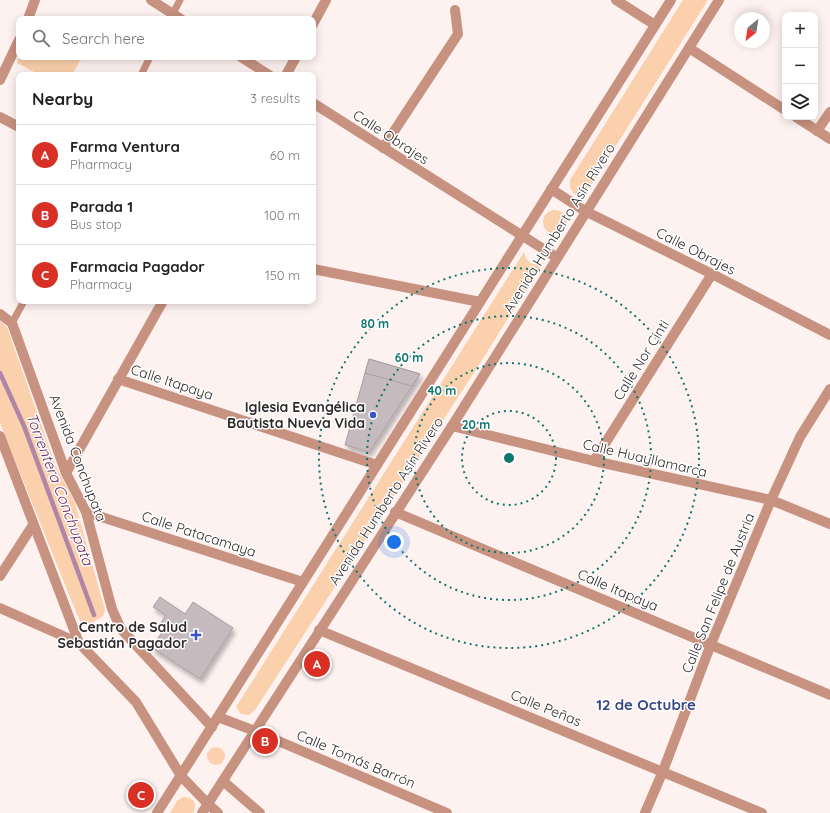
<!DOCTYPE html>
<html lang="en">
<head>
<meta charset="utf-8">
<style>
  body { margin:0; font-family:Quicksand,sans-serif; background:#f6f6f6; color:#222 }
  .controls { position:absolute; right:12px; top:12px; display:grid; overflow:hidden; border-radius:8px; box-shadow:0 2px 10px #0003 }
  .controls button { width:36px; height:36px; display:grid; place-items:center; padding:0; border:0; border-bottom:1px solid #e0e0e0; background:#fff; color:#222; font:20px sans-serif }
  .compass { position:absolute; left:734px; top:12px; width:36px; height:36px; border-radius:50%; background:#fff; box-shadow:0 2px 10px #0003; rotate:210deg }
  .you { position:absolute; left:394px; top:542px; width:14px; height:14px; margin:-10px; border:3px solid #fff; border-radius:50%; background:#1a73e8; box-shadow:0 0 0 6px #1a73e833 }
  .badge { display:grid; place-items:center; width:26px; height:26px; border-radius:50%; background:#d93025; color:#fff; font-size:13px; font-weight:700 }
  .pin { position:absolute; translate:-50% -50%; border:2px solid #fff; box-shadow:0 1px 4px #0006 }
  .list { margin:0; padding:0; list-style:none }
  h2 { display:flex; justify-content:space-between; align-items:center; height:52px; margin:0; padding:0 16px; font-size:17px }
  h2 small { font-size:13px; font-weight:400; color:#767676 }
  .list li { display:grid; grid-template-columns:26px 1fr auto; gap:12px; align-items:center; box-sizing:border-box; height:60px; padding:0 16px; border-top:1px solid #e0e0e0 }
  .list b { display:block; font-size:15px; white-space:nowrap }
  .list p { margin:0; font-size:13px; white-space:nowrap; color:#767676 }
  .list em { font-size:13px; font-style:normal; color:#767676 }
  .icon { flex:none; width:22px; height:22px; fill:none; stroke:currentColor; stroke-width:2; stroke-linecap:round; stroke-linejoin:round }
  .map { position:relative; flex:none; width:830px; height:813px; overflow:hidden }
  .search { position:absolute; background:#fff; box-shadow:0 2px 10px #0003; left:16px; top:16px; width:300px; height:44px; display:flex; align-items:center; gap:10px; box-sizing:border-box; padding:0 14px; border-radius:8px; color:#767676; font-size:15px }
  .panel { position:absolute; background:#fff; box-shadow:0 2px 10px #0003; left:16px; top:72px; width:300px; height:232px; border-radius:8px }
  .map>svg:first-child { display:block }
  .green { fill:#fbd0ac }
  .lines { fill:none; stroke-linecap:round; stroke-linejoin:round }
  .stream { stroke:#b185a6; stroke-width:4.5 }
  .building { fill:#c5babd; stroke:#a99ea1; filter:url(#shadow) }
  .service { stroke:#c79280; stroke-width:7 }
  .minor { stroke:#c79280; stroke-width:10 }
  .tertiary { stroke:#c79280; stroke-width:10 }
  .ring { fill:none; stroke:#0f766e; stroke-width:2; stroke-dasharray:2 4 }
  .poi-dot { fill:#3b53c6; stroke:#fff; stroke-width:1.5 }
  .labels { text-anchor:middle; dominant-baseline:central; stroke-width:3; stroke-linejoin:round; paint-order:stroke }
  .street-label { font-size:14px; fill:#2f2b2b; stroke:#fff }
  .poi-label { font-size:14px; font-weight:bold; fill:#2f2b2b; stroke:#fff; text-anchor:end }
  .water-label { font-size:15px; font-style:italic; fill:#68235c; stroke:#fff }
  .neighbourhood-label { font-size:15px; font-weight:bold; fill:#374883; stroke:#fff }
  .centre { fill:#0f766e; stroke:#fff; stroke-width:2 }
  .ring-label { font-size:12px; text-anchor:middle; font-weight:bold; fill:#0f766e; stroke:#fff; stroke-width:3; stroke-linejoin:round; paint-order:stroke }
</style>
</head>
<body>
<div class="map">
<svg width="830" height="813" viewBox="0 0 830 813">
  <defs>
    <filter id="shadow"><feDropShadow dx="2.5" dy="4.5" stdDeviation="2" flood-color="#0004"/></filter>
  </defs>
  <rect width="100%" height="100%" fill="#fef2f1"/>
  <g class="green">
    <path d="M683,0H708L588,190L582,195L574,194L570,188V180Z"/>
    <path d="M19,57H82L72,75H40L17,63Z"/>
    <circle cx="555" cy="222" r="12"/>
    <path d="M524,252C526,262 533,267 543,263L477,368L255,710L249,715L241,714L236,707Z"/>
    <path d="M0,321L7,327L55,464L75,503L105,610L103,616L88,625L81,623L76,612L0,423Z"/>
    <circle cx="216" cy="756" r="9"/>
    <path d="M183,797C194,797 198,804 193,813H170L177,801Z"/>
  </g>
  <g class="lines">
    <path class="stream" d="M0,373L24,426L94,615"/>
  </g>
  <g class="building">
    <path d="M369,359L420,374L369,452L345,445Z"/>
    <path d="M369,359L420,374L412,386L365,373Z"/>
    <path d="M160,597L185,614L193,602L233,628L200,679L152,648L165,627L160,624L166,615L153,607Z"/>
  </g>
  <g class="lines">
    <g class="service">
      <path d="M170,19L180,0"/>
      <path d="M141,75L150,57"/>
      <path d="M12,323L24,301"/>
    </g>
    <g class="minor">
      <path d="M616,0L655,25"/>
      <path d="M28,19L35,0"/>
      <path d="M313,24L326,0"/>
      <path d="M689,48L785,110"/>
      <path d="M286,75L296,57"/>
      <path d="M0,80L19,40"/>
      <path d="M0,117L19,127"/>
      <path d="M796,117L830,139"/>
      <path d="M817,131L830,112"/>
      <path d="M383,148L458,34L455,10"/>
      <path d="M551,189L585,211L712,274L830,335"/>
      <path d="M313,269L480,302"/>
      <path d="M118,379L377,465"/>
      <path d="M452,426L594,461L771,500L830,524"/>
      <path d="M594,461L712,274"/>
      <path d="M66,473L163,301"/>
      <path d="M86,512L303,582"/>
      <path d="M395,512L830,695"/>
      <path d="M0,576L33,525"/>
      <path d="M0,608L79,643"/>
      <path d="M319,630L762,813"/>
      <path d="M255,731L447,813"/>
      <path d="M223,781L260,813"/>
      <path d="M208,804L218,813"/>
      <path d="M645,813L663,771L711,644L771,500L800,437L830,389"/>
    </g>
    <g class="tertiary">
      <path d="M151,0L181,19"/>
      <path d="M241,57L269,75"/>
      <path d="M313,103L556,257"/>
      <path d="M0,314L12,323L66,473L86,512L112,609L121,629L212,727"/>
      <path d="M0,436L79,643L136,702L181,776L208,804"/>
      <path d="M218,717L255,731"/>
      <path d="M157,813L671,0"/>
      <path d="M202,813L452,426L719,0"/>
    </g>
  </g>
  <g class="ring">
    <circle cx="509" cy="458" r="47"/>
    <circle cx="509" cy="458" r="95"/>
    <circle cx="509" cy="458" r="142"/>
    <circle cx="509" cy="458" r="190"/>
  </g>
  <g class="poi-dot">
    <circle cx="373" cy="415" r="4"/>
    <path d="M194 629h4v4h4v4h-4v4h-4v-4h-4v-4h4z"/>
  </g>
  <g class="labels">
    <g class="street-label">
      <text transform="translate(391 137) rotate(33)">Calle Obrajes</text>
      <text transform="translate(559 228) rotate(-58)">Avenida Humberto Asín Rivero</text>
      <text transform="translate(696 251) rotate(27)">Calle Obrajes</text>
      <text transform="translate(641 360) rotate(-58)">Calle Nor Cinti</text>
      <text transform="translate(172 382) rotate(18)">Calle Itapaya</text>
      <text transform="translate(78 458) rotate(69)">Avenida Conchupata</text>
      <text transform="translate(645 458) rotate(13)">Calle Huayllamarca</text>
      <text transform="translate(386 501) rotate(-57)">Avenida Humberto Asín Rivero</text>
      <text transform="translate(199 534) rotate(18)">Calle Patacamaya</text>
      <text transform="translate(618 590) rotate(23)">Calle Itapaya</text>
      <text transform="translate(718 593) rotate(-68)">Calle San Felipe de Austria</text>
      <text transform="translate(546 708) rotate(22)">Calle Peñas</text>
      <text transform="translate(356 759) rotate(23)">Calle Tomás Barrón</text>
    </g>
    <g class="poi-label">
      <text x="365" y="407">Iglesia Evangélica<tspan x="365" dy="16">Bautista Nueva Vida</tspan></text>
      <text x="187" y="627">Centro de Salud<tspan x="187" dy="16">Sebastián Pagador</tspan></text>
    </g>
    <g class="water-label">
      <text transform="translate(60 489) rotate(69)">Torrentera Conchupata</text>
    </g>
    <g class="neighbourhood-label">
      <text x="646" y="704">12 de Octubre</text>
    </g>
  </g>
  <circle cx="509" cy="458" r="6" class="centre"/>
  <g class="ring-label">
    <text x="375" y="328">80 m</text>
    <text x="409" y="362">60 m</text>
    <text x="442" y="395">40 m</text>
    <text x="476" y="429">20 m</text>
  </g>
</svg>
<div class="controls">
<button>+</button>
<button>−</button>
<button><svg class="icon" aria-label="layers" viewBox="0 0 24 24"><path d="M12 4l9 5-9 5-9-5zM3 14l9 5 9-5"/></svg></button>
</div>
<svg class="compass" viewBox="-18 -18 36 36"><path d="M0-13l5 13h-10z" fill="#e53935"/><path d="M0 13l5-13h-10z" fill="#767676"/></svg>
<div class="you"></div>
<div class="pin badge" style="left:317px;top:664px">A</div>
<div class="pin badge" style="left:265px;top:741px">B</div>
<div class="pin badge" style="left:141px;top:795px">C</div>
<div class="search"><svg class="icon" aria-label="search" viewBox="0 0 24 24"><circle cx="10" cy="10" r="6"/><path d="M15 15l6 6"/></svg>Search here</div>
<section class="panel">
<h2>Nearby<small>3 results</small></h2>
<ul class="list">
<li><span class="badge">A</span><div><b>Farma Ventura</b><p>Pharmacy</p></div><em>60 m</em></li>
<li><span class="badge">B</span><div><b>Parada 1</b><p>Bus stop</p></div><em>100 m</em></li>
<li><span class="badge">C</span><div><b>Farmacia Pagador</b><p>Pharmacy</p></div><em>150 m</em></li>
</ul>
</section>
</div>
</body>
</html>
